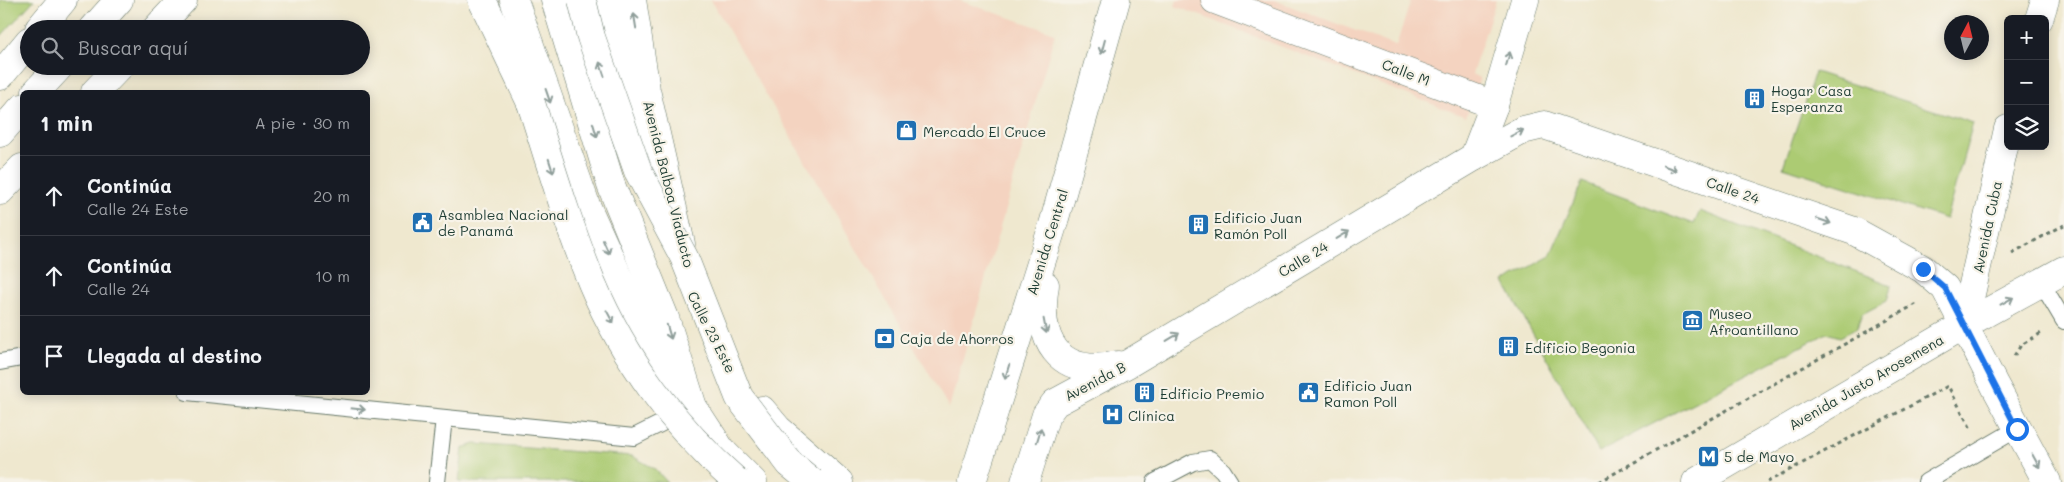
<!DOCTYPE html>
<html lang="es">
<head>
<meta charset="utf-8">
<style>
  body { margin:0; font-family:Mali,sans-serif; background:#242831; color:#f1f3f6 }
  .controls { position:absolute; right:15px; top:15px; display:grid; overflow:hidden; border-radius:8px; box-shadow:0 2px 12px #0003 }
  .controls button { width:45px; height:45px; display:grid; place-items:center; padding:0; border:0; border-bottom:1px solid #363941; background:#171b24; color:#f1f3f6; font:25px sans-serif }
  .compass { position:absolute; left:1944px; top:15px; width:45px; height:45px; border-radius:50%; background:#171b24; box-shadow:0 2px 12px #0003; rotate:7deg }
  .stop { position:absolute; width:15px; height:15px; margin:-11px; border:4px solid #1a73e8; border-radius:50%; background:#fff }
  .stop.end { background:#1a73e8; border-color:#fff; box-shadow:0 1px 5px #0008 }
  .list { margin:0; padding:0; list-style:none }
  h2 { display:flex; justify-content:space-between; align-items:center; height:65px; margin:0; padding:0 20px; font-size:21px }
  h2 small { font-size:16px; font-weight:400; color:#9ea1a6 }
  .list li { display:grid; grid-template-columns:32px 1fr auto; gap:15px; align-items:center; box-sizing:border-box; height:80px; padding:0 20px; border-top:1px solid #363941 }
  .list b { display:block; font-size:19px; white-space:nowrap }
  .list p { margin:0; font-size:16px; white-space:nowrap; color:#9ea1a6 }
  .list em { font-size:16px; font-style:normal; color:#9ea1a6 }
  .icon { flex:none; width:28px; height:28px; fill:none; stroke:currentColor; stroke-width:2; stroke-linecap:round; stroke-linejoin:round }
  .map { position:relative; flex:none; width:2064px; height:482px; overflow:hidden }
  .search { position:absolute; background:#171b24; box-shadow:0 2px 12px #0003; left:20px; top:20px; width:350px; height:55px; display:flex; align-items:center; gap:12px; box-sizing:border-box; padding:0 18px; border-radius:28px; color:#9ea1a6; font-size:19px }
  .panel { position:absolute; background:#171b24; box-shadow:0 2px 12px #0003; left:20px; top:90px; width:350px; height:305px; border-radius:8px }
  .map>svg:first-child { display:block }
  .built { fill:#f4d3c0 }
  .green { fill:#accb73; stroke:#668454 }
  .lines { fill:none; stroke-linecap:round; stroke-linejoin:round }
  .lane-casing { stroke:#68796a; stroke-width:18 }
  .street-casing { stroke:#68796a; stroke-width:29 }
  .secondary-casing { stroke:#68796a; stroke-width:29 }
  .highway-casing { stroke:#68796a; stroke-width:29 }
  .path { stroke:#68796a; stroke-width:3; stroke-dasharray:4 4; stroke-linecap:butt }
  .lane { stroke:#fff; stroke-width:16 }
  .street { stroke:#fff; stroke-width:28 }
  .secondary { stroke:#fff; stroke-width:28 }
  .highway { stroke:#fff; stroke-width:28 }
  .highway-bridge-casing { stroke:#68796a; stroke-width:29; stroke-linecap:butt }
  .highway-bridge { stroke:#fff; stroke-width:28 }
  .oneway { stroke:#8f9e9a }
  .route { stroke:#1a73e8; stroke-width:6 }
  .labels { text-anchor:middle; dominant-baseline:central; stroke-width:4.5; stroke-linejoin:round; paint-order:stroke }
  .street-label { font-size:14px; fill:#1f3d34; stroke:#f7f3e8 }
  .poi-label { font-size:14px; fill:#1f3d34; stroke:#f7f3e8; text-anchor:start }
</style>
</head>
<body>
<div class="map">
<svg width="2064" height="482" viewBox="0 0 2064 482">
  <rect width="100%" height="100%" fill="#f7f3e8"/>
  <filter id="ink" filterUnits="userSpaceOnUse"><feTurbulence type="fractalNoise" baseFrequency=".02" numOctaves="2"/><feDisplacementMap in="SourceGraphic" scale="10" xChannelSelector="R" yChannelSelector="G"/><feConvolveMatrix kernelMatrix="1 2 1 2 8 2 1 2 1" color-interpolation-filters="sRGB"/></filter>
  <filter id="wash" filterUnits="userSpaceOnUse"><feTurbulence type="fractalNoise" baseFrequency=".0096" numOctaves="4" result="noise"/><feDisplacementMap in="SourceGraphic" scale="20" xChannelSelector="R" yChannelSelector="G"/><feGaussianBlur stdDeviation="1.12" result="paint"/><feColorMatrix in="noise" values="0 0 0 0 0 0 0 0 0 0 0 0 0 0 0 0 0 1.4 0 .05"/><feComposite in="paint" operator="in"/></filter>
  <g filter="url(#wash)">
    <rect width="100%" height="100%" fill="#efe8cf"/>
    <g class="built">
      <path d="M711,0H958L1055,33L949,408Z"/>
      <path d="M1177,0H1274L1396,46L1411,0H1496L1472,74L1480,78L1466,117L1175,6Z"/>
    </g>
    <g class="green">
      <path d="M0,0H34L0,37Z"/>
      <path d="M1815,72L1973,123L1946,219L1783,167Z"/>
      <path d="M1582,182L1694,224L1700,211L1891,285L1887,301L1862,314L1857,328L1840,337L1827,333L1599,452L1504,282L1550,256Z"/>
      <path d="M475,444L632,456L655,469L667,482H459L463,448Z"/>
    </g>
  </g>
  <g filter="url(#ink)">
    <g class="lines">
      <defs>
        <g id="lane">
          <path d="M2041,282L2064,321"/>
          <path d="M0,362L22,358"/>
          <path d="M187,392L634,437L680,414"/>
          <path d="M437,482L444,418"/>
          <path d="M1155,482L1193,462L1210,459L1223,471L1230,482"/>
          <path d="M1926,482L2017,429"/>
        </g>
        <g id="street">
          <path d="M1215,0L1494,105"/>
          <path d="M2039,19L2045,0"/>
          <path d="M1474,157L1523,130L1544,125L1854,231L1923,269L1945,288L1995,386L2047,482"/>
          <path d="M1964,325L2008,129"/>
          <path d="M1696,482L1964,325"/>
        </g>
        <g id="secondary">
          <path d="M555,0L611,185L665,318L693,407L721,450L753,482"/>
          <path d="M607,0L646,146"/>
          <path d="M1045,285C1036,340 1057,378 1118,365"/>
          <path d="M1964,325L2064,270"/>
          <path d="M762,410L778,429L839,482"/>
          <path d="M972,482L1053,225L1116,0"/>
          <path d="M1025,482L1046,415L1055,403L1131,362L1474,157L1494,105L1525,0"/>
        </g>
        <g id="highway">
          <path d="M482,0L531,103"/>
          <path d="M514,0L586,205L645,335L693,407"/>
          <path d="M632,0L646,90L681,244"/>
          <path d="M39,29L63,0"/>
          <path d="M93,29L119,0"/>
          <path d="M156,29L183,0"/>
          <path d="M0,76L29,41"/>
          <path d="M36,92L60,66"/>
          <path d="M95,92L120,66"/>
          <path d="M0,133L22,108"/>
          <path d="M0,191L22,168"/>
        </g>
      </defs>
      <use href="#lane" class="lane-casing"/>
      <use href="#street" class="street-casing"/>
      <use href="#secondary" class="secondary-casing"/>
      <use href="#highway" class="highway-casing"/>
      <g class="path">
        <path d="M2012,253L2064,225"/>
        <path d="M2014,356L2021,345L2043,332"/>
        <path d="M1599,482L1916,304"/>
        <path d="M1767,482L1948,386L1971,429"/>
      </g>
      <use href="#lane" class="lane"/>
      <use href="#street" class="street"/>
      <use href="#secondary" class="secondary"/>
      <use href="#highway" class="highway"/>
      <defs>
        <g id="highway-bridge">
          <path d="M582,0L591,37L638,171L684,257L739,397L790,464L812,482"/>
          <path d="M531,103C550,163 568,225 592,283C624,359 676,429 737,482"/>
        </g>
      </defs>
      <use href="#highway-bridge" class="highway-bridge-casing"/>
      <use href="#highway-bridge" class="highway-bridge"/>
    </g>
    <defs><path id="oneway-shaft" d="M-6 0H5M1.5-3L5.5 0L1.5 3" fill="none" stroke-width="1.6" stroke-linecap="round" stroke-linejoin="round" transform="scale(1.25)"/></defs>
    <g class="oneway">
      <use href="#oneway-shaft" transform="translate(635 21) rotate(-99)"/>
      <use href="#oneway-shaft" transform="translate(1103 47) rotate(105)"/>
      <use href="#oneway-shaft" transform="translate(1508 59) rotate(-74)"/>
      <use href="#oneway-shaft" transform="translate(602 69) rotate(-109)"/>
      <use href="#oneway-shaft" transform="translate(548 96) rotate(71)"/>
      <use href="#oneway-shaft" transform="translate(595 130) rotate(73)"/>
      <use href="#oneway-shaft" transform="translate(1517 133) rotate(-27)"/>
      <use href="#oneway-shaft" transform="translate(551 166) rotate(72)"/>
      <use href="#oneway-shaft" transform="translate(1670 168) rotate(19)"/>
      <use href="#oneway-shaft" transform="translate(1824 221) rotate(19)"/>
      <use href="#oneway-shaft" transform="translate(1343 235) rotate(-31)"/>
      <use href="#oneway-shaft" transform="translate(606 247) rotate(66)"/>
      <use href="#oneway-shaft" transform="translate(2007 301) rotate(-29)"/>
      <use href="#oneway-shaft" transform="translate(610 317) rotate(62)"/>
      <use href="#oneway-shaft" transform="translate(1045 326) rotate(79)"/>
      <use href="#oneway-shaft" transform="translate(669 332) rotate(73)"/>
      <use href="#oneway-shaft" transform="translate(1173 337) rotate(-31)"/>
      <use href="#oneway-shaft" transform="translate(1007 372) rotate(107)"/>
      <use href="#oneway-shaft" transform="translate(358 409) rotate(6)"/>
      <use href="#oneway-shaft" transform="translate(1039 435) rotate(-73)"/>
      <use href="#oneway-shaft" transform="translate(2036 461) rotate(61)"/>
    </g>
  </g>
  <g class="lines" filter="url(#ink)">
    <path class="route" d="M1923,269L1945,288L2017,429"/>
  </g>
  <defs>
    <symbol id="building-square" viewBox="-11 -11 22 22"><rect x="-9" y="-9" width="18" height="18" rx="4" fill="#1f6fb2" stroke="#f7f3e8"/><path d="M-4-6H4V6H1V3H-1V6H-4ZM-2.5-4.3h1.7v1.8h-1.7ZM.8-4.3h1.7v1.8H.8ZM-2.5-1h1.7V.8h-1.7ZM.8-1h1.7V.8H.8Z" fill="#fff"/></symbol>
    <symbol id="shop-square" viewBox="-11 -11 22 22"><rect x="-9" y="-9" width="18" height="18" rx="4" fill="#1f6fb2" stroke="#f7f3e8"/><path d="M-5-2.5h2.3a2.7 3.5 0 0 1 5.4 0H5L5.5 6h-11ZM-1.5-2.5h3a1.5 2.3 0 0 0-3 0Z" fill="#fff"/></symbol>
    <symbol id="civic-square" viewBox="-11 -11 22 22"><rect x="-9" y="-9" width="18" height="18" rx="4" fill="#1f6fb2" stroke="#f7f3e8"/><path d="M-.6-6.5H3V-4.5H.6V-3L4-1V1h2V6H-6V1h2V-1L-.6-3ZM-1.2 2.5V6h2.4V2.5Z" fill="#fff"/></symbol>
    <symbol id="museum-square" viewBox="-11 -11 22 22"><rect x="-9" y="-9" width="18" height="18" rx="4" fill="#1f6fb2" stroke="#f7f3e8"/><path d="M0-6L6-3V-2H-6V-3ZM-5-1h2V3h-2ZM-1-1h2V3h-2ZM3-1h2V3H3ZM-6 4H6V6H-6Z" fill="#fff"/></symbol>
    <symbol id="bank-square" viewBox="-11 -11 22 22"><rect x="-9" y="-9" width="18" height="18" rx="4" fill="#1f6fb2" stroke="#f7f3e8"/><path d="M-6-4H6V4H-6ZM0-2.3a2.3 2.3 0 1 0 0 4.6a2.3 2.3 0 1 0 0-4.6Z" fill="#fff"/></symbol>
    <symbol id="hospital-square" viewBox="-11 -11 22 22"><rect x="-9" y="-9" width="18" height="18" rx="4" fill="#1f6fb2" stroke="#f7f3e8"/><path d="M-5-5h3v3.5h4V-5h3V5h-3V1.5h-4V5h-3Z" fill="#fff"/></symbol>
    <symbol id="metro-square" viewBox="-11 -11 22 22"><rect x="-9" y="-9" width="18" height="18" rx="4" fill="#1f6fb2" stroke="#f7f3e8"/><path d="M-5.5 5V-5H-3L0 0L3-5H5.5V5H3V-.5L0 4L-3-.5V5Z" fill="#fff"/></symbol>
  </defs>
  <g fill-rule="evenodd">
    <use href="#building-square" x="1742" y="86" width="25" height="25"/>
    <use href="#shop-square" x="894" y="118" width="25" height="25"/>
    <use href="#civic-square" x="410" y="210" width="25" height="25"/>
    <use href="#building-square" x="1186" y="212" width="25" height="25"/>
    <use href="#museum-square" x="1680" y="308" width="25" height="25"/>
    <use href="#bank-square" x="872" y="326" width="25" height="25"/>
    <use href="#building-square" x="1496" y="334" width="25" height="25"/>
    <use href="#building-square" x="1132" y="380" width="25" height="25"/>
    <use href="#civic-square" x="1296" y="380" width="25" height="25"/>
    <use href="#hospital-square" x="1100" y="402" width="25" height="25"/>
    <use href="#metro-square" x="1696" y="444" width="25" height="25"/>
  </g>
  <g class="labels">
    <g class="street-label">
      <text transform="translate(1406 72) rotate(21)">Calle M</text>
      <text transform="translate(669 184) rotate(76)">Avenida Balboa Viaducto</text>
      <text transform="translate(1733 190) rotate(19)">Calle 24</text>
      <text transform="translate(1987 227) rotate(-78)">Avenida Cuba</text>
      <text transform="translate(1047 242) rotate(-73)">Avenida Central</text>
      <text transform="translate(1303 259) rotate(-31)">Calle 24</text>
      <text transform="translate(712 332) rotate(63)">Calle 23 Este</text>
      <text transform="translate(1095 381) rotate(-28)">Avenida B</text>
      <text transform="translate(1866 382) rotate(-30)">Avenida Justo Arosemena</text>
    </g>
    <g class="poi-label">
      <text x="1771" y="90">Hogar Casa<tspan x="1771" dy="16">Esperanza</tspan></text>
      <text x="923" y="131">Mercado El Cruce</text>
      <text x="438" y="214">Asamblea Nacional<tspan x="438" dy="16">de Panamá</tspan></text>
      <text x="1214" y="217">Edificio Juan<tspan x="1214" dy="16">Ramón Poll</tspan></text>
      <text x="1709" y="313">Museo<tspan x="1709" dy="16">Afroantillano</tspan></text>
      <text x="900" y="338">Caja de Ahorros</text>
      <text x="1525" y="347">Edificio Begonia</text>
      <text x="1324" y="385">Edificio Juan<tspan x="1324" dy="16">Ramon Poll</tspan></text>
      <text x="1160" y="393">Edificio Premio</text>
      <text x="1128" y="415">Clínica</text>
      <text x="1724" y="456">5 de Mayo</text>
    </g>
  </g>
</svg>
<div class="controls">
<button>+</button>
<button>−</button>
<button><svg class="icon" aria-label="layers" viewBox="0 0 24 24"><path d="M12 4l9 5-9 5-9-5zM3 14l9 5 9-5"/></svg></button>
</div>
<svg class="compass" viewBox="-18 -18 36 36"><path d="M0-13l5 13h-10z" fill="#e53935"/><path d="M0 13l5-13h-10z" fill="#9ea1a6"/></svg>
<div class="stop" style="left:2017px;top:429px"></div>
<div class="stop end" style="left:1923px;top:269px"></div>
<div class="search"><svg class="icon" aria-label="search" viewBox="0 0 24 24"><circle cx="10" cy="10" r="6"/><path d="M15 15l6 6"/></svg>Buscar aquí</div>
<section class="panel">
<h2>1 min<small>A pie · 30 m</small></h2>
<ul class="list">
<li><svg class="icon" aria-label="ahead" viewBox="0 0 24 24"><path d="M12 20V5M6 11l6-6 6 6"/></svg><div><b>Continúa</b><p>Calle 24 Este</p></div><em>20 m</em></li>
<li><svg class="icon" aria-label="ahead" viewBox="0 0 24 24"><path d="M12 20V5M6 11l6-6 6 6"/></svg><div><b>Continúa</b><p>Calle 24</p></div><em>10 m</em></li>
<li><svg class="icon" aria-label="arrive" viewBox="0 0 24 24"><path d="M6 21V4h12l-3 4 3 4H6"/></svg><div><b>Llegada al destino</b></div></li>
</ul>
</section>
</div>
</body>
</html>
